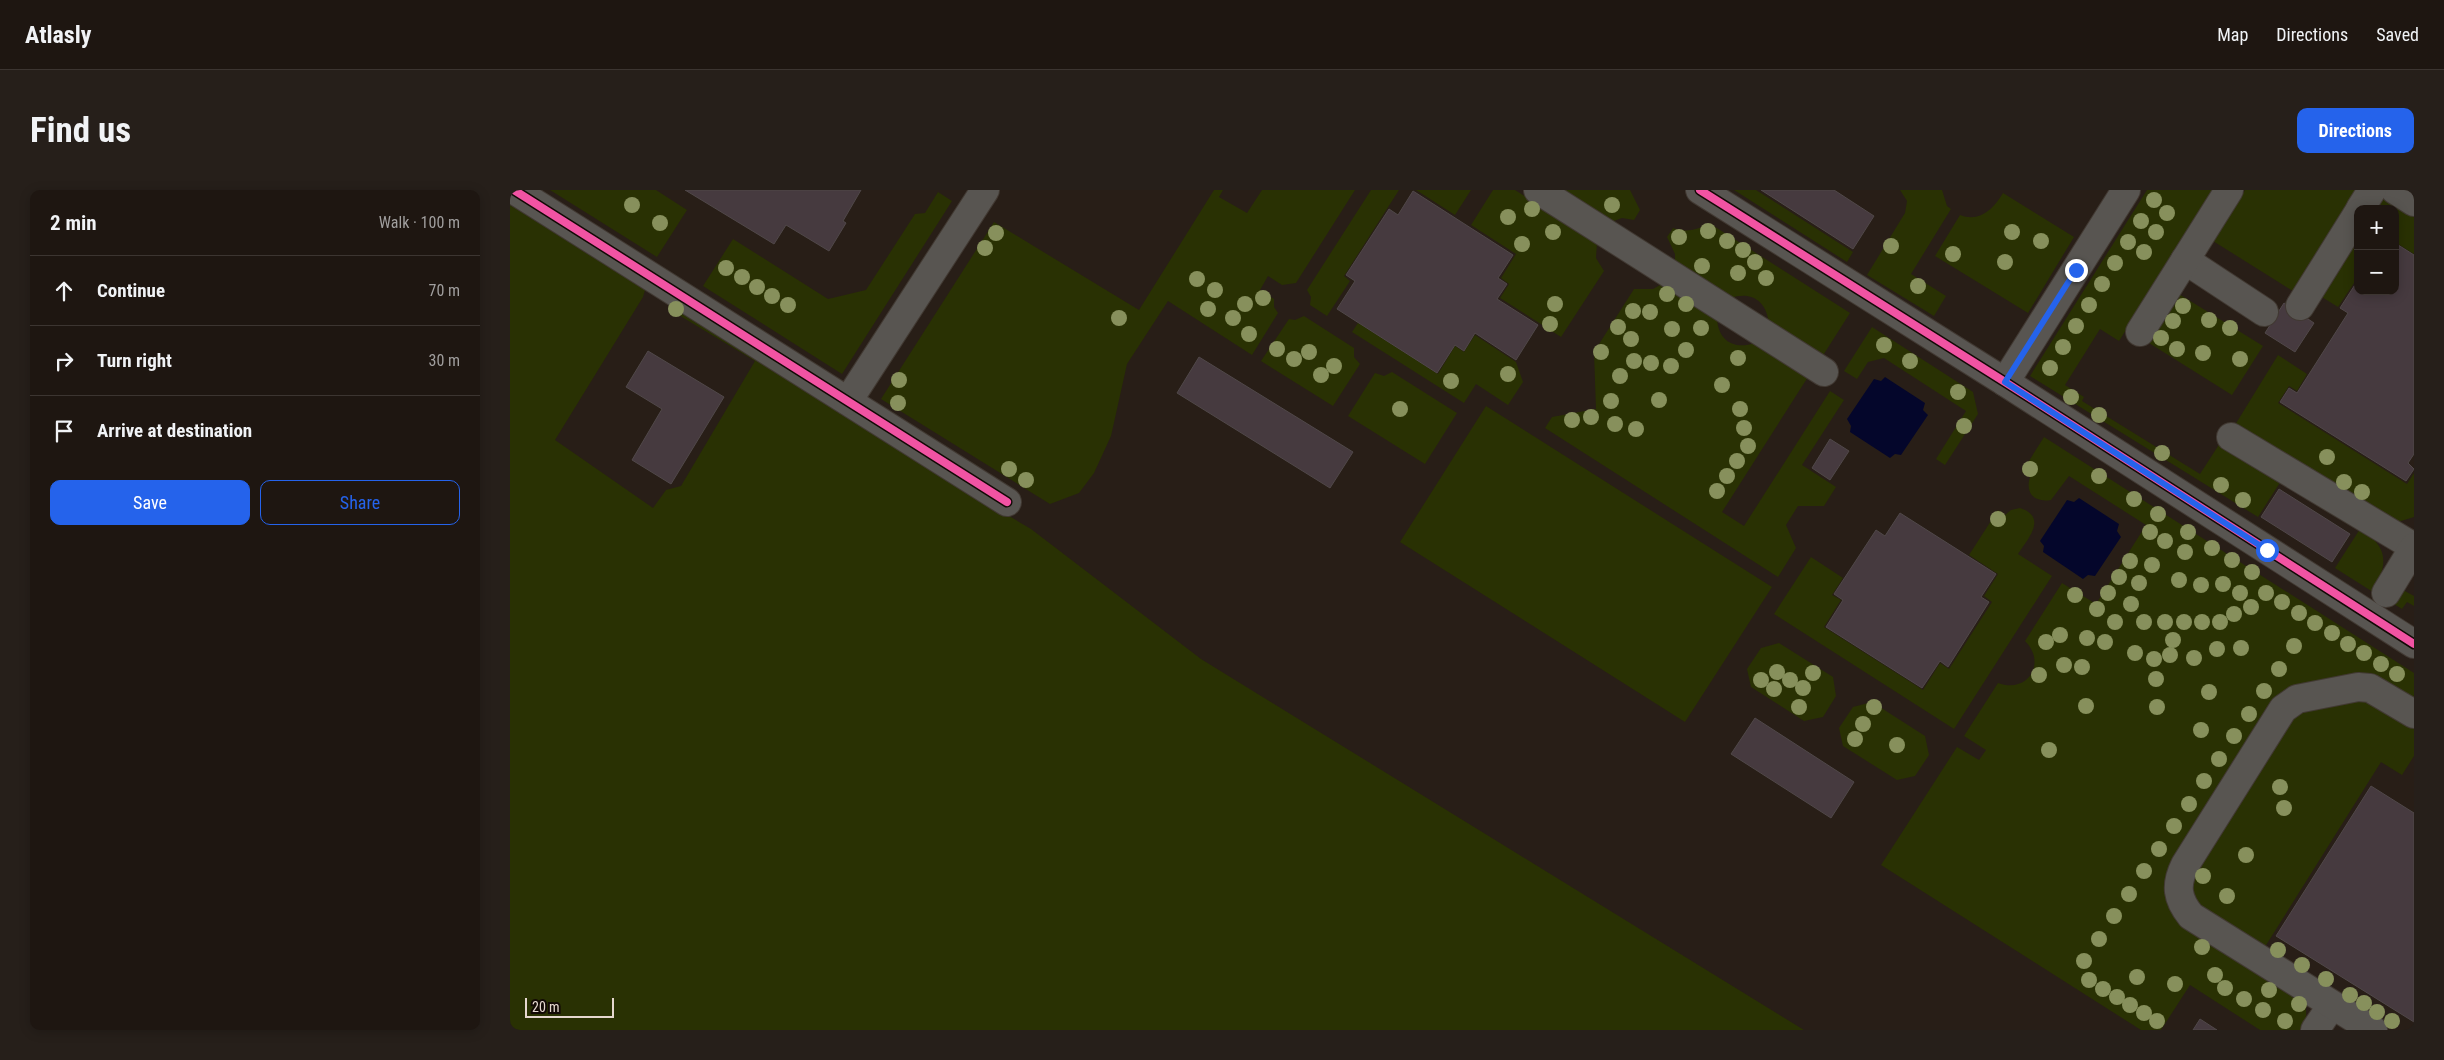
<!DOCTYPE html>
<html lang="en">
<head>
<meta charset="utf-8">
<style>
  body { margin:0; font-family:"Roboto Condensed",sans-serif; background:#261f1a; color:#f1f3f6 }
  .controls { position:absolute; right:15px; top:15px; display:grid; overflow:hidden; border-radius:10px; box-shadow:0 2px 12px #0003 }
  .controls button { width:45px; height:45px; display:grid; place-items:center; padding:0; border:0; border-bottom:1px solid #3c3531; background:#1e1611; color:#f1f3f6; font:25px sans-serif }
  .scale { position:absolute; left:15px; bottom:12px; width:89px; box-sizing:border-box; padding-left:5px; border:2px solid #e5d7cf; border-top:0; font-size:14px; line-height:18px; white-space:nowrap; color:#e5d7cf; -webkit-text-stroke:4px #120905; paint-order:stroke }
  .stop { position:absolute; width:15px; height:15px; margin:-11px; border:4px solid #2563eb; border-radius:50%; background:#fff }
  .stop.end { background:#2563eb; border-color:#fff; box-shadow:0 1px 5px #0008 }
  .list { margin:0; padding:0; list-style:none }
  h2 { display:flex; justify-content:space-between; align-items:center; height:65px; margin:0; padding:0 20px; font-size:21px }
  h2 small { font-size:16px; font-weight:400; color:#a19f9f }
  .list li { display:grid; grid-template-columns:32px 1fr auto; gap:15px; align-items:center; box-sizing:border-box; height:70px; padding:0 20px; border-top:1px solid #3c3531 }
  .list b { display:block; font-size:19px; white-space:nowrap }
  .list em { font-size:16px; font-style:normal; color:#a19f9f }
  .actions { display:flex; gap:10px; padding:15px 20px }
  .actions a { flex:1; padding:11px 0; border:1px solid #2563eb; border-radius:10px; text-align:center; font-size:18px; color:#2563eb }
  .actions .main { background:#2563eb; color:#fff }
  .icon { flex:none; width:28px; height:28px; fill:none; stroke:currentColor; stroke-width:2; stroke-linecap:round; stroke-linejoin:round }
  .map { position:relative; flex:none; width:1904px; height:840px; overflow:hidden; border-radius:10px }
  header { display:flex; align-items:center; gap:30px; box-sizing:border-box; height:70px; padding:0 25px; background:#1e1611; border-bottom:1px solid #3c3531 }
  header strong { font-size:24px }
  nav { display:flex; gap:28px; margin-inline-start:auto; font-size:18px }
  .intro { display:flex; align-items:center; justify-content:space-between; box-sizing:border-box; height:120px; padding:0 30px }
  h1 { margin:0; font-size:35px }
  .button { padding:12px 22px; border-radius:10px; background:#2563eb; color:#fff; font-size:18px; font-weight:700 }
  main { display:flex; gap:30px; padding:0 30px }
  aside { flex:1; background:#1e1611; border-radius:10px; box-shadow:0 2px 12px #0003 }
  .map>svg:first-child { display:block }
  .green { fill:#293103 }
  .water { fill:#04062b }
  .building { fill:#463a3f; stroke:#504849 }
  .lines { fill:none; stroke-linecap:round; stroke-linejoin:round }
  .minor-casing { stroke:#413932; stroke-width:30 }
  .minor { stroke:#585551; stroke-width:28 }
  .cycleway-casing { stroke:#120905; stroke-width:11 }
  .cycleway { stroke:#f153a3; stroke-width:8 }
  .tree { fill:#87905c }
  .route { stroke:#2563eb; stroke-width:6 }
</style>
</head>
<body>
<header>
<strong>Atlasly</strong>
<nav><a>Map</a><a>Directions</a><a>Saved</a></nav>
</header>
<div class="intro"><h1>Find us</h1><a class="button">Directions</a></div>
<main>
<aside>
<h2>2 min<small>Walk · 100 m</small></h2>
<ul class="list">
<li><svg class="icon" aria-label="ahead" viewBox="0 0 24 24"><path d="M12 20V5M6 11l6-6 6 6"/></svg><div><b>Continue</b></div><em>70 m</em></li>
<li><svg class="icon" aria-label="right" viewBox="0 0 24 24"><path d="M7 20v-9h11M14 6l5 5-5 5"/></svg><div><b>Turn right</b></div><em>30 m</em></li>
<li><svg class="icon" aria-label="arrive" viewBox="0 0 24 24"><path d="M6 21V4h12l-3 4 3 4H6"/></svg><div><b>Arrive at destination</b></div></li>
</ul>
<div class="actions"><a class="main">Save</a><a>Share</a></div>
</aside>
<div class="map">
<svg width="1904" height="840" viewBox="0 0 1904 840">
  <rect width="100%" height="100%" fill="#281e17"/>
  <g class="green">
    <path d="M40,0H146L177,20L147,67Z"/>
    <path d="M704,0H713L709,7L737,23L752,0H845L786,93L772,95L758,86L750,100L764,109V117L768,123L742,165L658,111L617,174L601,246L584,283L569,303L540,314L371,209L484,32L629,120Z"/>
    <path d="M861,0H889L834,86L840,91L817,126L800,115L801,107L797,100Z"/>
    <path d="M906,0H961L945,25Z"/>
    <path d="M983,0H1005L1087,52L1086,68L1094,81L1051,147L990,108L999,94L991,88L1006,64L961,35Z"/>
    <path d="M1050,0H1120L1130,20L1124,30L1112,28L1101,32Z"/>
    <path d="M1224,0H1246L1343,62L1337,72Z"/>
    <path d="M1390,0H1432L1437,16L1441,19L1401,84L1436,106L1424,126L1357,85L1395,23L1397,11Z"/>
    <path d="M1637,0H1704L1609,151L1590,139L1555,195L1574,207L1572,211L1690,284L1710,253L1771,291L1748,327L1520,186Z"/>
    <path d="M1735,0H1851L1786,103L1703,51Z"/>
    <path d="M428,2L442,11L332,184L193,96L223,49L318,109L356,100L405,24L415,23Z"/>
    <path d="M1493,3L1564,47L1518,123L1425,66L1450,25C1470,33 1484,18 1493,3Z"/>
    <path d="M1870,3L1904,24V64L1885,52V19H1860Z"/>
    <path d="M0,15L135,100L133,107L45,250L143,318L156,300L171,296L245,171L162,121L165,115L446,295L521,339L691,469L1294,840H0Z"/>
    <path d="M1199,33L1340,123L1312,167L1259,133C1256,110 1241,101 1220,108L1165,73V64L1157,47L1163,38C1175,43 1188,40 1199,33Z"/>
    <path d="M1848,39V87L1828,117L1807,104Z"/>
    <path d="M1152,94L1207,128C1208,151 1224,160 1245,153L1298,187L1212,322L1234,336L1320,201L1334,210L1292,275L1326,297L1314,316H1288L1276,335L1286,358L1268,387L1035,238L1042,227L1086,219L1084,162L1124,99H1143Z"/>
    <path d="M1669,104L1753,156L1722,205L1639,153Z"/>
    <path d="M794,126L844,158V167L850,174L823,216L751,171L779,129L785,130Z"/>
    <path d="M848,133L928,184L945,156L954,162L965,145L1006,172L1013,192L998,215L966,194L954,213L842,142Z"/>
    <path d="M1362,137L1463,202L1468,224L1435,275L1426,269L1456,221L1374,168L1358,172L1347,189L1334,181Z"/>
    <path d="M1768,165L1797,184L1787,201L1779,196L1768,213L1897,294L1904,283V327L1891,331H1883L1725,235Z"/>
    <path d="M882,182L947,223L915,274L838,226L865,183L874,186Z"/>
    <path d="M976,216L1262,397L1175,532L890,352Z"/>
    <path d="M1534,247L1904,483V512L1784,500L1658,690L1793,810C1798,821 1797,830 1791,840H1750L1680,795L1651,840H1631L1371,675L1447,557L1469,570L1476,560L1454,546L1488,493C1518,504 1537,473 1515,451L1552,393L1586,414L1636,335L1559,286L1541,310C1524,313 1515,303 1520,287L1512,282Z"/>
    <path d="M1510,318C1538,327 1518,349 1508,364L1542,386L1444,539L1264,424L1301,367L1333,388L1322,405L1331,410L1314,437L1413,500L1430,473L1439,479L1482,412L1474,406L1488,384L1459,365L1488,320L1495,325L1501,320Z"/>
    <path d="M1850,339C1879,357 1878,374 1863,402L1825,378Z"/>
    <path d="M1893,400L1904,406V416L1897,412L1892,419L1884,414Z"/>
    <path d="M1269,453L1323,487L1326,506L1313,527L1294,531L1241,497L1237,479L1251,458Z"/>
    <path d="M1847,505L1904,535V566L1892,585L1871,572L1753,760L1689,719L1677,698L1781,521Z"/>
    <path d="M1362,512L1415,546L1419,565L1405,586L1387,590L1333,556L1329,538L1343,517Z"/>
  </g>
  <g class="water">
    <path d="M1375,187L1415,213L1413,220L1418,225L1391,265L1385,264L1380,268L1340,242L1341,236L1337,229L1364,189L1371,191Z"/>
    <path d="M1569,308L1609,334L1607,341L1611,347L1585,386L1578,385L1573,389L1533,362L1534,356L1530,351L1557,310L1564,312Z"/>
  </g>
  <g class="building">
    <path d="M175,0H351L333,31L336,33L319,61L276,35L264,54Z"/>
    <path d="M1251,0H1324L1364,26L1343,59Z"/>
    <path d="M903,1L1003,65L988,88L997,94L987,109L1028,135L1006,170L965,143L954,161L945,155L927,183L827,119L845,91L836,85L879,19L888,25Z"/>
    <path d="M1885,53L1904,65V264L1898,273L1904,279L1896,291L1770,212L1779,198L1787,203L1838,123L1830,118L1848,90V101H1885Z"/>
    <path d="M1774,113L1804,133L1785,162L1755,143Z"/>
    <path d="M138,161L214,207L161,294L122,270L152,219L116,197Z"/>
    <path d="M689,167L843,262L820,298L667,203Z"/>
    <path d="M1320,249L1339,261L1320,290L1302,278Z"/>
    <path d="M1769,299L1840,344L1822,372L1751,327Z"/>
    <path d="M1390,323L1486,384L1471,407L1479,412L1438,477L1430,471L1412,498L1316,437L1333,410L1324,404L1366,340L1375,346Z"/>
    <path d="M1245,528L1344,592L1321,628L1221,564Z"/>
    <path d="M1861,596L1904,623V832L1766,746Z"/>
    <path d="M1690,829L1707,840H1683Z"/>
  </g>
  <g class="lines">
    <defs>
      <g id="minor">
        <path d="M4,0L497,312"/>
        <path d="M1028,0L1314,182"/>
        <path d="M1190,0L1495,192L1904,454"/>
        <path d="M1885,0L1904,12"/>
        <path d="M1850,19L1862,0"/>
        <path d="M1675,70L1754,122"/>
        <path d="M1790,116L1848,23"/>
        <path d="M1630,142L1719,0"/>
        <path d="M1495,192L1616,0"/>
        <path d="M338,211L475,0"/>
        <path d="M1721,247L1904,357"/>
        <path d="M1876,403L1904,357"/>
        <path d="M1805,840L1822,815"/>
        <path d="M1863,840L1681,726C1667,709 1665,695 1675,675L1773,519L1787,509L1848,497L1860,498L1904,524"/>
      </g>
    </defs>
    <use href="#minor" class="minor-casing"/>
    <use href="#minor" class="minor"/>
    <defs>
      <g id="cycleway">
        <path d="M4,0L497,312"/>
        <path d="M1190,0L1495,192L1904,454"/>
      </g>
    </defs>
    <use href="#cycleway" class="cycleway-casing"/>
    <use href="#cycleway" class="cycleway"/>
  </g>
  <g class="tree">
    <circle cx="1644" cy="10" r="8"/>
    <circle cx="122" cy="15" r="8"/>
    <circle cx="1102" cy="15" r="8"/>
    <circle cx="1022" cy="19" r="8"/>
    <circle cx="1657" cy="23" r="8"/>
    <circle cx="998" cy="27" r="8"/>
    <circle cx="1631" cy="31" r="8"/>
    <circle cx="150" cy="33" r="8"/>
    <circle cx="1198" cy="41" r="8"/>
    <circle cx="1043" cy="42" r="8"/>
    <circle cx="1502" cy="42" r="8"/>
    <circle cx="1646" cy="42" r="8"/>
    <circle cx="486" cy="43" r="8"/>
    <circle cx="1169" cy="47" r="8"/>
    <circle cx="1217" cy="51" r="8"/>
    <circle cx="1531" cy="51" r="8"/>
    <circle cx="1618" cy="52" r="8"/>
    <circle cx="1012" cy="54" r="8"/>
    <circle cx="1381" cy="56" r="8"/>
    <circle cx="475" cy="58" r="8"/>
    <circle cx="1233" cy="60" r="8"/>
    <circle cx="1634" cy="62" r="8"/>
    <circle cx="1443" cy="64" r="8"/>
    <circle cx="1245" cy="72" r="8"/>
    <circle cx="1495" cy="72" r="8"/>
    <circle cx="1605" cy="73" r="8"/>
    <circle cx="1192" cy="76" r="8"/>
    <circle cx="216" cy="78" r="8"/>
    <circle cx="1228" cy="83" r="8"/>
    <circle cx="232" cy="87" r="8"/>
    <circle cx="1256" cy="88" r="8"/>
    <circle cx="687" cy="89" r="8"/>
    <circle cx="1592" cy="94" r="8"/>
    <circle cx="1408" cy="96" r="8"/>
    <circle cx="247" cy="97" r="8"/>
    <circle cx="705" cy="100" r="8"/>
    <circle cx="1157" cy="104" r="8"/>
    <circle cx="262" cy="106" r="8"/>
    <circle cx="753" cy="108" r="8"/>
    <circle cx="735" cy="114" r="8"/>
    <circle cx="1045" cy="114" r="8"/>
    <circle cx="1176" cy="114" r="8"/>
    <circle cx="278" cy="115" r="8"/>
    <circle cx="1579" cy="115" r="8"/>
    <circle cx="1673" cy="116" r="8"/>
    <circle cx="166" cy="119" r="8"/>
    <circle cx="698" cy="119" r="8"/>
    <circle cx="1123" cy="121" r="8"/>
    <circle cx="1140" cy="122" r="8"/>
    <circle cx="609" cy="128" r="8"/>
    <circle cx="723" cy="128" r="8"/>
    <circle cx="1699" cy="130" r="8"/>
    <circle cx="1663" cy="131" r="8"/>
    <circle cx="1040" cy="134" r="8"/>
    <circle cx="1566" cy="136" r="8"/>
    <circle cx="1108" cy="137" r="8"/>
    <circle cx="1191" cy="138" r="8"/>
    <circle cx="1720" cy="138" r="8"/>
    <circle cx="1162" cy="139" r="8"/>
    <circle cx="739" cy="144" r="8"/>
    <circle cx="1651" cy="148" r="8"/>
    <circle cx="1121" cy="149" r="8"/>
    <circle cx="1374" cy="155" r="8"/>
    <circle cx="1553" cy="157" r="8"/>
    <circle cx="767" cy="159" r="8"/>
    <circle cx="1667" cy="159" r="8"/>
    <circle cx="1176" cy="160" r="8"/>
    <circle cx="799" cy="162" r="8"/>
    <circle cx="1091" cy="162" r="8"/>
    <circle cx="1693" cy="163" r="8"/>
    <circle cx="1228" cy="168" r="8"/>
    <circle cx="784" cy="169" r="8"/>
    <circle cx="1730" cy="169" r="8"/>
    <circle cx="1124" cy="171" r="8"/>
    <circle cx="1400" cy="171" r="8"/>
    <circle cx="1141" cy="173" r="8"/>
    <circle cx="824" cy="176" r="8"/>
    <circle cx="1161" cy="176" r="8"/>
    <circle cx="1540" cy="178" r="8"/>
    <circle cx="998" cy="184" r="8"/>
    <circle cx="811" cy="185" r="8"/>
    <circle cx="1110" cy="186" r="8"/>
    <circle cx="389" cy="190" r="8"/>
    <circle cx="941" cy="191" r="8"/>
    <circle cx="1212" cy="195" r="8"/>
    <circle cx="1448" cy="202" r="8"/>
    <circle cx="1561" cy="207" r="8"/>
    <circle cx="1149" cy="210" r="8"/>
    <circle cx="1101" cy="211" r="8"/>
    <circle cx="388" cy="213" r="8"/>
    <circle cx="890" cy="219" r="8"/>
    <circle cx="1230" cy="219" r="8"/>
    <circle cx="1589" cy="225" r="8"/>
    <circle cx="1081" cy="227" r="8"/>
    <circle cx="1062" cy="230" r="8"/>
    <circle cx="1105" cy="234" r="8"/>
    <circle cx="1454" cy="236" r="8"/>
    <circle cx="1234" cy="238" r="8"/>
    <circle cx="1126" cy="239" r="8"/>
    <circle cx="1238" cy="256" r="8"/>
    <circle cx="1652" cy="263" r="8"/>
    <circle cx="1817" cy="267" r="8"/>
    <circle cx="1227" cy="271" r="8"/>
    <circle cx="499" cy="279" r="8"/>
    <circle cx="1520" cy="279" r="8"/>
    <circle cx="1217" cy="286" r="8"/>
    <circle cx="1589" cy="286" r="8"/>
    <circle cx="516" cy="290" r="8"/>
    <circle cx="1834" cy="292" r="8"/>
    <circle cx="1711" cy="295" r="8"/>
    <circle cx="1207" cy="301" r="8"/>
    <circle cx="1852" cy="302" r="8"/>
    <circle cx="1624" cy="309" r="8"/>
    <circle cx="1733" cy="310" r="8"/>
    <circle cx="1648" cy="324" r="8"/>
    <circle cx="1488" cy="329" r="8"/>
    <circle cx="1640" cy="342" r="8"/>
    <circle cx="1678" cy="342" r="8"/>
    <circle cx="1655" cy="351" r="8"/>
    <circle cx="1702" cy="358" r="8"/>
    <circle cx="1675" cy="362" r="8"/>
    <circle cx="1722" cy="370" r="8"/>
    <circle cx="1620" cy="371" r="8"/>
    <circle cx="1642" cy="375" r="8"/>
    <circle cx="1742" cy="382" r="8"/>
    <circle cx="1609" cy="387" r="8"/>
    <circle cx="1669" cy="390" r="8"/>
    <circle cx="1629" cy="393" r="8"/>
    <circle cx="1713" cy="394" r="8"/>
    <circle cx="1691" cy="395" r="8"/>
    <circle cx="1598" cy="403" r="8"/>
    <circle cx="1730" cy="403" r="8"/>
    <circle cx="1756" cy="403" r="8"/>
    <circle cx="1565" cy="405" r="8"/>
    <circle cx="1772" cy="412" r="8"/>
    <circle cx="1621" cy="414" r="8"/>
    <circle cx="1741" cy="417" r="8"/>
    <circle cx="1587" cy="419" r="8"/>
    <circle cx="1789" cy="423" r="8"/>
    <circle cx="1724" cy="424" r="8"/>
    <circle cx="1605" cy="432" r="8"/>
    <circle cx="1634" cy="432" r="8"/>
    <circle cx="1655" cy="432" r="8"/>
    <circle cx="1674" cy="432" r="8"/>
    <circle cx="1692" cy="432" r="8"/>
    <circle cx="1710" cy="432" r="8"/>
    <circle cx="1805" cy="433" r="8"/>
    <circle cx="1822" cy="443" r="8"/>
    <circle cx="1550" cy="445" r="8"/>
    <circle cx="1577" cy="448" r="8"/>
    <circle cx="1663" cy="450" r="8"/>
    <circle cx="1536" cy="452" r="8"/>
    <circle cx="1595" cy="452" r="8"/>
    <circle cx="1838" cy="454" r="8"/>
    <circle cx="1784" cy="456" r="8"/>
    <circle cx="1731" cy="458" r="8"/>
    <circle cx="1707" cy="459" r="8"/>
    <circle cx="1625" cy="463" r="8"/>
    <circle cx="1854" cy="463" r="8"/>
    <circle cx="1660" cy="465" r="8"/>
    <circle cx="1684" cy="468" r="8"/>
    <circle cx="1644" cy="469" r="8"/>
    <circle cx="1871" cy="474" r="8"/>
    <circle cx="1554" cy="475" r="8"/>
    <circle cx="1572" cy="477" r="8"/>
    <circle cx="1769" cy="479" r="8"/>
    <circle cx="1267" cy="482" r="8"/>
    <circle cx="1303" cy="483" r="8"/>
    <circle cx="1887" cy="484" r="8"/>
    <circle cx="1529" cy="485" r="8"/>
    <circle cx="1646" cy="489" r="8"/>
    <circle cx="1251" cy="490" r="8"/>
    <circle cx="1280" cy="490" r="8"/>
    <circle cx="1293" cy="498" r="8"/>
    <circle cx="1264" cy="499" r="8"/>
    <circle cx="1754" cy="501" r="8"/>
    <circle cx="1699" cy="502" r="8"/>
    <circle cx="1576" cy="516" r="8"/>
    <circle cx="1289" cy="517" r="8"/>
    <circle cx="1364" cy="517" r="8"/>
    <circle cx="1647" cy="517" r="8"/>
    <circle cx="1739" cy="524" r="8"/>
    <circle cx="1353" cy="534" r="8"/>
    <circle cx="1691" cy="540" r="8"/>
    <circle cx="1724" cy="546" r="8"/>
    <circle cx="1345" cy="549" r="8"/>
    <circle cx="1387" cy="555" r="8"/>
    <circle cx="1539" cy="560" r="8"/>
    <circle cx="1709" cy="569" r="8"/>
    <circle cx="1694" cy="591" r="8"/>
    <circle cx="1770" cy="597" r="8"/>
    <circle cx="1679" cy="614" r="8"/>
    <circle cx="1774" cy="618" r="8"/>
    <circle cx="1664" cy="636" r="8"/>
    <circle cx="1649" cy="659" r="8"/>
    <circle cx="1736" cy="665" r="8"/>
    <circle cx="1634" cy="681" r="8"/>
    <circle cx="1693" cy="686" r="8"/>
    <circle cx="1619" cy="704" r="8"/>
    <circle cx="1717" cy="706" r="8"/>
    <circle cx="1604" cy="726" r="8"/>
    <circle cx="1589" cy="749" r="8"/>
    <circle cx="1692" cy="757" r="8"/>
    <circle cx="1768" cy="760" r="8"/>
    <circle cx="1574" cy="771" r="8"/>
    <circle cx="1792" cy="775" r="8"/>
    <circle cx="1705" cy="785" r="8"/>
    <circle cx="1627" cy="787" r="8"/>
    <circle cx="1816" cy="789" r="8"/>
    <circle cx="1579" cy="790" r="8"/>
    <circle cx="1665" cy="794" r="8"/>
    <circle cx="1715" cy="798" r="8"/>
    <circle cx="1593" cy="799" r="8"/>
    <circle cx="1759" cy="800" r="8"/>
    <circle cx="1840" cy="805" r="8"/>
    <circle cx="1607" cy="807" r="8"/>
    <circle cx="1734" cy="809" r="8"/>
    <circle cx="1854" cy="813" r="8"/>
    <circle cx="1789" cy="814" r="8"/>
    <circle cx="1620" cy="815" r="8"/>
    <circle cx="1753" cy="820" r="8"/>
    <circle cx="1867" cy="822" r="8"/>
    <circle cx="1634" cy="823" r="8"/>
    <circle cx="1647" cy="831" r="8"/>
    <circle cx="1775" cy="831" r="8"/>
    <circle cx="1882" cy="831" r="8"/>
  </g>
  <g class="lines">
    <path class="route" d="M1566,80L1495,192L1757,360"/>
  </g>
</svg>
<div class="controls">
<button>+</button>
<button>−</button>
</div>
<div class="scale">20 m</div>
<div class="stop" style="left:1757px;top:360px"></div>
<div class="stop end" style="left:1566px;top:80px"></div>
</div>
</main>
</body>
</html>
